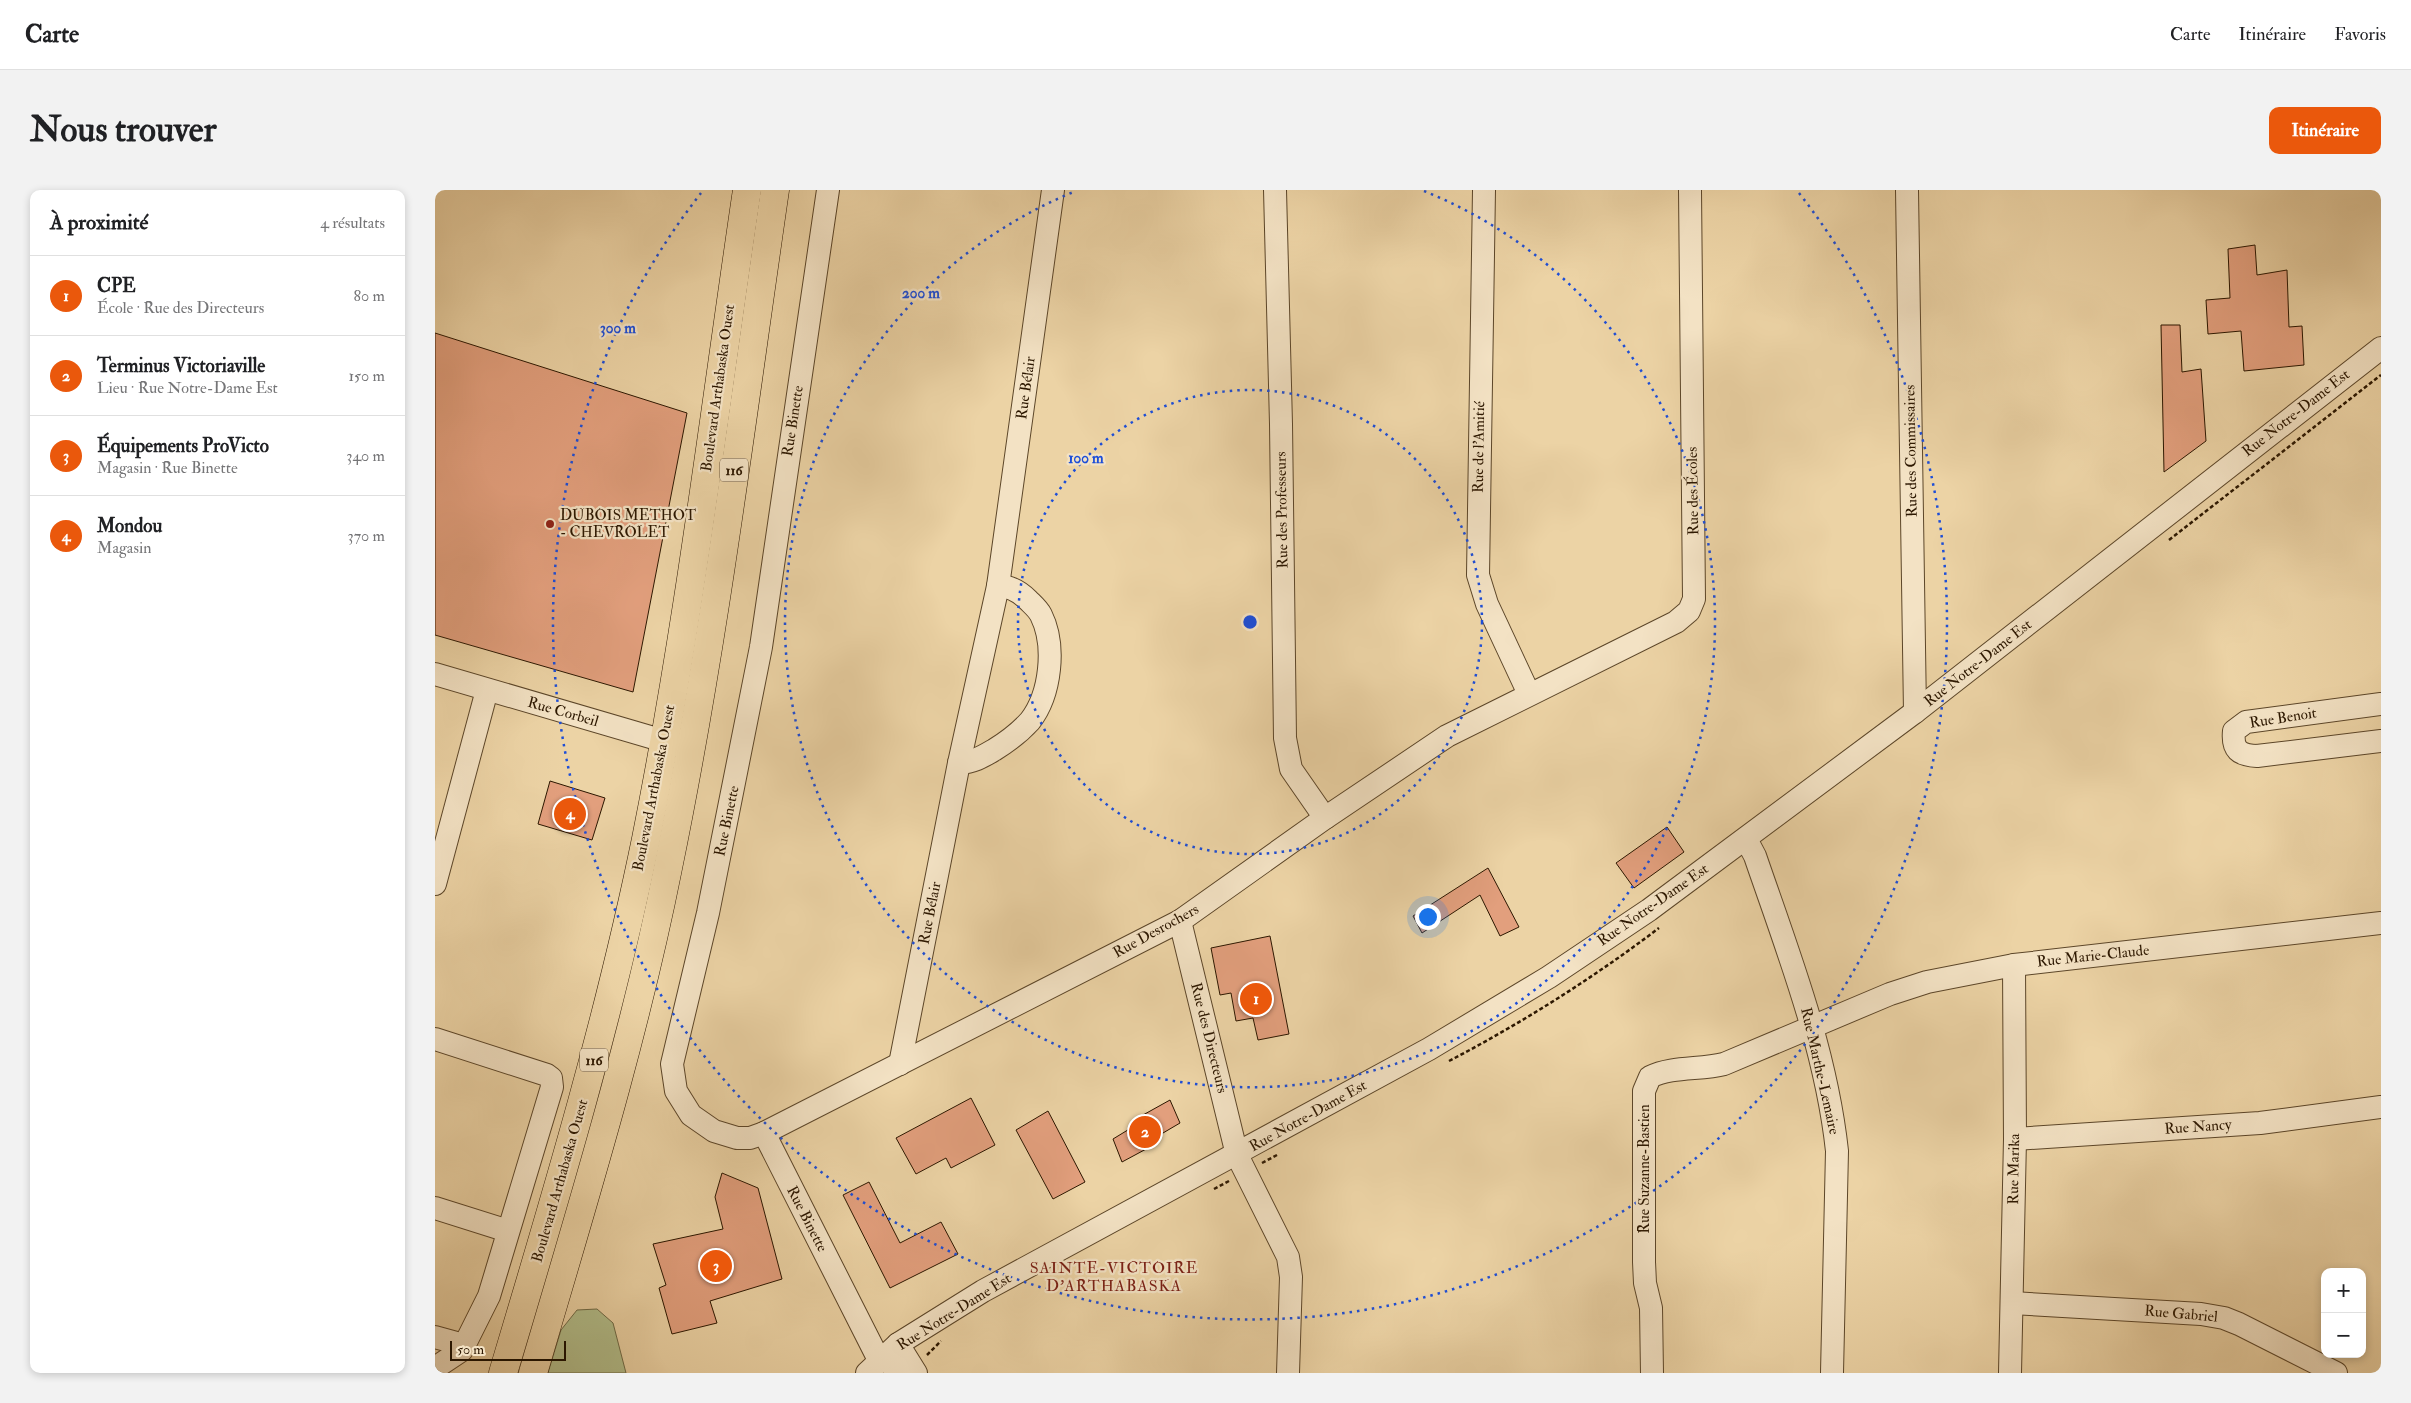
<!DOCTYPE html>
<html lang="fr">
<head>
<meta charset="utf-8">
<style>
  body { margin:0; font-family:"IM FELL Double Pica",serif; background:#f2f2f2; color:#202124 }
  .controls { position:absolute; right:15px; bottom:15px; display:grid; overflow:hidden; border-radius:10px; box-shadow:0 2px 8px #0003 }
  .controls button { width:45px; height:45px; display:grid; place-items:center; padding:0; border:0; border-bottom:1px solid #e0e0e0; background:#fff; color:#202124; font:25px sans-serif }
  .scale { position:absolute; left:15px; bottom:12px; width:116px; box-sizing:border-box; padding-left:5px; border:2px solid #2c1700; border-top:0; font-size:14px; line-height:18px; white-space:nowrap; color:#2c1700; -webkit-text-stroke:4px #f3e2c4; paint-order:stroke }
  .you { position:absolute; left:992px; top:726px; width:18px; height:18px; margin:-12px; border:4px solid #fff; border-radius:50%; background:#1a73e8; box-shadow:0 0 0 8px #1a73e833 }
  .badge { display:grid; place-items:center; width:32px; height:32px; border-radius:50%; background:#ea580c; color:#fff; font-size:16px; font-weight:700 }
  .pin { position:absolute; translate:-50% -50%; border:2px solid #fff; box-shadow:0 1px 5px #0006 }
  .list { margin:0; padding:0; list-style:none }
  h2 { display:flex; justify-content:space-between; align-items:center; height:65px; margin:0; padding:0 20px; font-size:21px }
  h2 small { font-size:16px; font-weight:400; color:#757577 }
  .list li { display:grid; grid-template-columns:32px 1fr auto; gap:15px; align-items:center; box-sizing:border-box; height:80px; padding:0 20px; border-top:1px solid #e0e0e0 }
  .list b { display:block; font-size:19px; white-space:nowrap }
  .list p { margin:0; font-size:16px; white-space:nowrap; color:#757577 }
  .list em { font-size:16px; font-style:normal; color:#757577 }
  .map { position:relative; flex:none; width:1946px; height:1183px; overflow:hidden; border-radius:10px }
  header { display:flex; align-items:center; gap:30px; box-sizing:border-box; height:70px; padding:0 25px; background:#fff; border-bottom:1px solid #e0e0e0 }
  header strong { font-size:24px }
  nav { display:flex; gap:28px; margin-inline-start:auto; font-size:18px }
  .intro { display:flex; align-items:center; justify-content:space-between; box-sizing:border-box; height:120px; padding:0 30px }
  h1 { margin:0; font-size:35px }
  .button { padding:12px 22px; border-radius:10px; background:#ea580c; color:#fff; font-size:18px; font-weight:700 }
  main { display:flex; gap:30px; padding:0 30px }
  aside { flex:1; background:#fff; border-radius:10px; box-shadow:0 2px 8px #0003 }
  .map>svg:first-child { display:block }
  .green { fill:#b2be8b; stroke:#6f6a46 }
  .building { fill:#e29f7d; stroke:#2c1700 }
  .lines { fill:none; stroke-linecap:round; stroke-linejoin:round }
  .minor-casing { stroke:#5c4629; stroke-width:24 }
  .major-casing { stroke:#2c1700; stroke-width:29 }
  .path { stroke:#2c1700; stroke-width:2.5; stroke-dasharray:4 2.5; stroke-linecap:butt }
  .minor { stroke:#f3e2c4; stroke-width:22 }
  .major { stroke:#ecd3a5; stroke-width:28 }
  .ring { fill:none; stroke:#1d4ed8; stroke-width:2.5; stroke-dasharray:2.5 5 }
  .poi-dot { fill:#8f2418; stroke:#f3e2c4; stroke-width:2 }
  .labels { text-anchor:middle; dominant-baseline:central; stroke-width:4.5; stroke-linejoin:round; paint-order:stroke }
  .shield { fill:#f3e2c4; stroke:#68543b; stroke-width:1 }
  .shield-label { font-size:14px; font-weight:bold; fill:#2c1700 }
  .street-label { font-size:15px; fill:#2c1700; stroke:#f3e2c4 }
  .poi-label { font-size:15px; fill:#2c1700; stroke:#f3e2c4; text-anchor:start }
  .neighbourhood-label { font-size:16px; letter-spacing:1px; fill:#7a1f14; stroke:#f3e2c4 }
  .centre { fill:#1d4ed8; stroke:#f3e2c4; stroke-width:2.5 }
  .ring-label { font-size:15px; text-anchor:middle; font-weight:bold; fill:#1d4ed8; stroke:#f3e2c4; stroke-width:4.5; stroke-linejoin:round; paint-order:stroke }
</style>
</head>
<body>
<header>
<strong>Carte</strong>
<nav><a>Carte</a><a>Itinéraire</a><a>Favoris</a></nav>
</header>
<div class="intro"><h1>Nous trouver</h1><a class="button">Itinéraire</a></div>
<main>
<aside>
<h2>À proximité<small>4 résultats</small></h2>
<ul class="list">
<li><span class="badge">1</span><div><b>CPE</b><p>École · Rue des Directeurs</p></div><em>80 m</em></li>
<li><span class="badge">2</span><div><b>Terminus Victoriaville</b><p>Lieu · Rue Notre-Dame Est</p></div><em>150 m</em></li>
<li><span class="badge">3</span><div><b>Équipements ProVicto</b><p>Magasin · Rue Binette</p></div><em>340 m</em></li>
<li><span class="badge">4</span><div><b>Mondou</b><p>Magasin</p></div><em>370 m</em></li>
</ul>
</aside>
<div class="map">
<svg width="1946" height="1183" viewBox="0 0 1946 1183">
  <rect width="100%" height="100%" fill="#ecd3a5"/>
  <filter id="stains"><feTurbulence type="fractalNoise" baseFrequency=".004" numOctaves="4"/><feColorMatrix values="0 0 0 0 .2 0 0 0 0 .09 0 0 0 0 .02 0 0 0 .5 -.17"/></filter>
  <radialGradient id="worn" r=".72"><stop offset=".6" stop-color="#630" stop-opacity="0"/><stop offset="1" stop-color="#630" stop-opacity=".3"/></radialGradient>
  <path class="green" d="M162,1119L178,1133L191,1183H113L126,1140L142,1120Z"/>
  <g class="building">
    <path d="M1820,55L1822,85L1852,80L1854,137L1867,136L1869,175L1809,181L1806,141L1773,144L1771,110L1795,108L1793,59Z"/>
    <path d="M1726,135H1745L1747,182L1766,179L1771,251L1729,282Z"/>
    <path d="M0,143L252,223L198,502L0,445Z"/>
    <path d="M115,591L170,608L157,650L103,634Z"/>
    <path d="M1232,637L1249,662L1199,698L1181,673Z"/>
    <path d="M1053,678L1084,737L1065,746L1045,705L987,743L978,726Z"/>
    <path d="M835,746L854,844L823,850L818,828L801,831L796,803L785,805L776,758Z"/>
    <path d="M536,908L560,955L516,978L511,968L481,984L461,948Z"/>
    <path d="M735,910L745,933L711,953L713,958L687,972L678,949L701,935L699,930Z"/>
    <path d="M613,921L650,992L618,1009L581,940Z"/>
    <path d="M287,983L323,998L347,1089L275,1111L282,1133L237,1144L224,1098L231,1095L218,1054L288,1039L280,1007Z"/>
    <path d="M434,992L465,1053L506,1032L523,1064L455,1098L408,1005Z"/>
  </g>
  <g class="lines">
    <defs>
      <g id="minor">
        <path d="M393,0L326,457L273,723L237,874L241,901L256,925L279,941L302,948H315L329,943L745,731L890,628L1012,546L1241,432L1254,421L1259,409L1255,0"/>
        <path d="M840,0L846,234L850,548L856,579L890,628"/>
        <path d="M1049,0L1043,385L1052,414L1094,504"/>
        <path d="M1472,0L1480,522"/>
        <path d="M0,484L246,556"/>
        <path d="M1946,514L1811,532L1799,541C1797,560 1804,565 1822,566L1946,551"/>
        <path d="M524,573C539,572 547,567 559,560C572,552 585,542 595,531C616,504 621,455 606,425C603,419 598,415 593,410C585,402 576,396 563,396"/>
        <path d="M1311,649L1320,666C1353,762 1391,859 1402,961L1397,1183"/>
        <path d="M0,694L52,500"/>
        <path d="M745,731L802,965L853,1067L856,1087L853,1183"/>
        <path d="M0,849L112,885L116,888L117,897L54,1106L27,1160L0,1178"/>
        <path d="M465,874L524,573L563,396L618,0"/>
        <path d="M329,943L444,1170"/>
        <path d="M1580,949L1825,933L1946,917"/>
        <path d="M0,1018L73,1041"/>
        <path d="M1577,1113L1766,1124L1789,1128L1804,1134L1901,1183"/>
        <path d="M0,1147L29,1155"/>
        <path d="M463,1154L481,1183"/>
        <path d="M450,1165L462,1183"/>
        <path d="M432,1183L463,1154L548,1101L994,859L1114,787L1214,720L1480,522L1946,158"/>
        <path d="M1217,1183L1216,1118L1210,1093L1209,1072V901L1215,887C1237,876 1265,880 1289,874L1455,804L1492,792L1579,775L1946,733"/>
        <path d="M1575,1183L1580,949L1579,775"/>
      </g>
      <g id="major">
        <path d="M68,1183C121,1006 174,830 211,649C254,434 280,216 312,0"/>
        <path d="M98,1183C147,1016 199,849 233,678C279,454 307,226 340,0"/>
      </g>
    </defs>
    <use href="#minor" class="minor-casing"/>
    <use href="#major" class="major-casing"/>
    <g class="path">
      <path d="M1734,350L1946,185"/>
      <path d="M1014,871C1087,833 1158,788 1224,738"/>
      <path d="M827,973L842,965"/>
      <path d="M779,999L794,991"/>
      <path d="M492,1165L506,1151"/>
    </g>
    <use href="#minor" class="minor"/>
    <use href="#major" class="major"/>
  </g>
  <g class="ring">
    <circle cx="815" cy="432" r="232"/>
    <path d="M989 1A465 465 0 1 1 641 1"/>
    <path d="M1364 3A697 697 0 1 1 266 3"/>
  </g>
  <circle class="poi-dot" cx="115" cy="334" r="5"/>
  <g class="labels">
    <g class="shield">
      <rect x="285" y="268.5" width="28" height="23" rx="4"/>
      <rect x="145" y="858.5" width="28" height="23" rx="4"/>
    </g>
    <g class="shield-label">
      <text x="299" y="280">116</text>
      <text x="159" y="870">116</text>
    </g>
    <g class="street-label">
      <text transform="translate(283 198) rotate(-82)">Boulevard Arthabaska Ouest</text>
      <text transform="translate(591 198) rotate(-82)">Rue Bélair</text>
      <text transform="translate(1861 223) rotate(-38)">Rue Notre-Dame Est</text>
      <text transform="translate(358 231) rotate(-81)">Rue Binette</text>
      <text transform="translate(1044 257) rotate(-89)">Rue de l'Amitié</text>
      <text transform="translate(1476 261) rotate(-91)">Rue des Commissaires</text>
      <text transform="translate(1258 301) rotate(-91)">Rue des Écoles</text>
      <text transform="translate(847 320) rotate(-91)">Rue des Professeurs</text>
      <text transform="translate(1543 473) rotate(-38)">Rue Notre-Dame Est</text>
      <text transform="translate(128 522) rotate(16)">Rue Corbeil</text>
      <text transform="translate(1848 528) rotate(-9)">Rue Benoit</text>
      <text transform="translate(219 598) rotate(-79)">Boulevard Arthabaska Ouest</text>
      <text transform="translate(292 631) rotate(-78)">Rue Binette</text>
      <text transform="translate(1218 715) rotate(-35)">Rue Notre-Dame Est</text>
      <text transform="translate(495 723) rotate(-79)">Rue Bélair</text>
      <text transform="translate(721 741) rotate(-29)">Rue Desrochers</text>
      <text transform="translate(1658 766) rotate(-6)">Rue Marie-Claude</text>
      <text transform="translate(774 848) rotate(76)">Rue des Directeurs</text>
      <text transform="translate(1385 881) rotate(77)">Rue Marthe-Lemaire</text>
      <text transform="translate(873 926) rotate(-29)">Rue Notre-Dame Est</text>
      <text transform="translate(1763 937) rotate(-4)">Rue Nancy</text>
      <text transform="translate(1209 979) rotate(-90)">Rue Suzanne-Bastien</text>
      <text transform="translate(1579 979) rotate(-89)">Rue Marika</text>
      <text transform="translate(125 991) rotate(-74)">Boulevard Arthabaska Ouest</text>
      <text transform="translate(372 1029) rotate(63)">Rue Binette</text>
      <text transform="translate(519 1122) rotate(-32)">Rue Notre-Dame Est</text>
      <text transform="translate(1746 1124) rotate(5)">Rue Gabriel</text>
    </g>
    <g class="poi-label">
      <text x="125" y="325">DUBOIS METHOT<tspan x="125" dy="17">- CHEVROLET</tspan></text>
    </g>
    <g class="neighbourhood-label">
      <text x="679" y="1078">SAINTE-VICTOIRE<tspan x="679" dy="18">D'ARTHABASKA</tspan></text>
    </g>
  </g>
  <circle cx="815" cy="432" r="8" class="centre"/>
  <g class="ring-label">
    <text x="486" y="108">200 m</text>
    <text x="183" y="143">300 m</text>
    <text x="651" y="273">100 m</text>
  </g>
  <rect width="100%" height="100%" filter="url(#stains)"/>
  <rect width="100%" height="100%" fill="url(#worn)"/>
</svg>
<div class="controls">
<button>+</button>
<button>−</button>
</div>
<div class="scale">50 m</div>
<div class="you"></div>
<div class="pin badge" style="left:821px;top:809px">1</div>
<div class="pin badge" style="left:710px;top:942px">2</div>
<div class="pin badge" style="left:281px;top:1076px">3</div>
<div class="pin badge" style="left:135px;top:624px">4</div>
</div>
</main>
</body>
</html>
